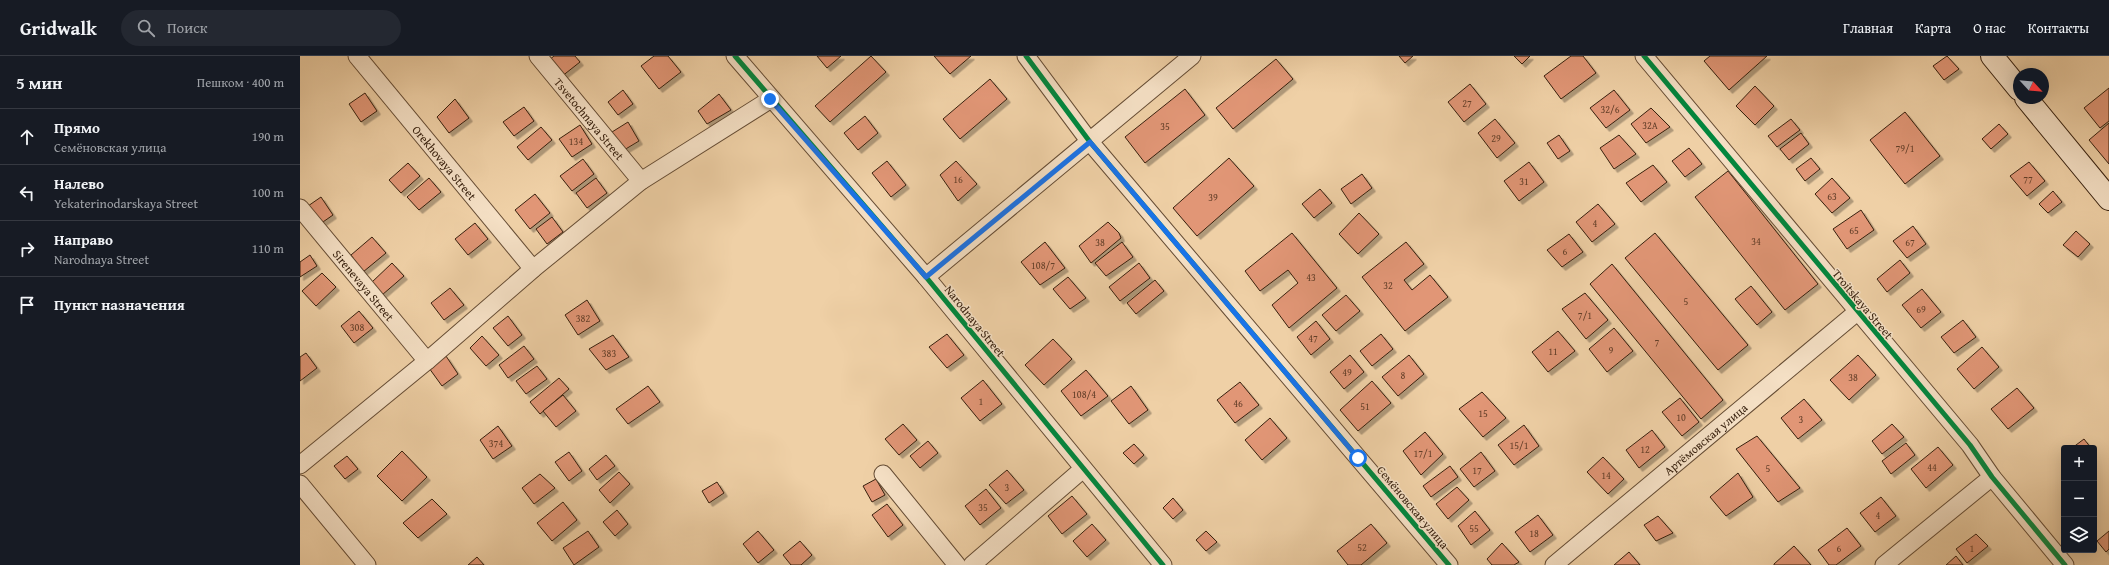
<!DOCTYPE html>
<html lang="ru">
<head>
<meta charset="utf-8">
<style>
  body { margin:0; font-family:"Gentium Book Plus",serif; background:#242831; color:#f1f3f6 }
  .controls { position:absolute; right:12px; bottom:12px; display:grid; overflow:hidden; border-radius:4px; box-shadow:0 4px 16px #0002 }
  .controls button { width:36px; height:36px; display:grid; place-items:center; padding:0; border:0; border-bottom:1px solid #363941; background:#171b24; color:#f1f3f6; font:20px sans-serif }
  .compass { position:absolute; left:1713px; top:12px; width:36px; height:36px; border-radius:50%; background:#171b24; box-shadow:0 4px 16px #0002; rotate:116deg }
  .stop { position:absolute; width:12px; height:12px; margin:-9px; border:3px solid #1a73e8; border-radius:50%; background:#fff }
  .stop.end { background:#1a73e8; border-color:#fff; box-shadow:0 1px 4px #0008 }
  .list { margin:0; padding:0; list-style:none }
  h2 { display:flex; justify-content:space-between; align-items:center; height:52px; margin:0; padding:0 16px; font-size:17px }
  h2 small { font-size:13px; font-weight:400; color:#9ea1a6 }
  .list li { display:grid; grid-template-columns:26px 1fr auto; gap:12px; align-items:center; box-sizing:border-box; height:56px; padding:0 16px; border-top:1px solid #363941 }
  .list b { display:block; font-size:15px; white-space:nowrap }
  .list p { margin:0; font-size:13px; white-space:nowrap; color:#9ea1a6 }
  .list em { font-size:13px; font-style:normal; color:#9ea1a6 }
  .icon { flex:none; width:22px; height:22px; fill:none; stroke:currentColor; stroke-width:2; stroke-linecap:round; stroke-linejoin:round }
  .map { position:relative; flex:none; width:1809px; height:509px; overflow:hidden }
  header { display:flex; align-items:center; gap:24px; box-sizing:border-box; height:56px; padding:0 20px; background:#171b24; border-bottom:1px solid #363941 }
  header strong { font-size:19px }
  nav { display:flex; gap:22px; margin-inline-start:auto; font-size:14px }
  .search { width:280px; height:36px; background:#242831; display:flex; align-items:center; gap:10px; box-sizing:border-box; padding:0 14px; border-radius:22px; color:#9ea1a6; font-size:15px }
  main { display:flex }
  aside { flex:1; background:#171b24 }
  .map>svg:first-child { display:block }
  .building { fill:#e19676; stroke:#37200e; filter:url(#shadow) }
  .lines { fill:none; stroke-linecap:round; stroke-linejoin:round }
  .street-casing { stroke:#654c34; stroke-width:19 }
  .secondary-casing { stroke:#37200e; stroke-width:24 }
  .street { stroke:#f5e0c5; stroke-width:17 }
  .secondary { stroke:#f5e0c5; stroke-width:22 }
  .cycleway-casing { stroke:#f5e0c5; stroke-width:8 }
  .cycleway { stroke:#00873e; stroke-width:5 }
  .route { stroke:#1a73e8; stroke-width:5 }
  .labels { text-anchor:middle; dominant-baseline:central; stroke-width:3; stroke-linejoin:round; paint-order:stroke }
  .number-label { font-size:10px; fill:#623e28 }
  .street-label { font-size:12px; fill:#37200e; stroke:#f5e0c5 }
</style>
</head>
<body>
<header>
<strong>Gridwalk</strong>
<div class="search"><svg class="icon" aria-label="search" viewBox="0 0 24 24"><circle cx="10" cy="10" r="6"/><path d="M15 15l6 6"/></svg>Поиск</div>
<nav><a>Главная</a><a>Карта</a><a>О нас</a><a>Контакты</a></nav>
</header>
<main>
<aside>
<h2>5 мин<small>Пешком · 400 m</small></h2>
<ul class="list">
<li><svg class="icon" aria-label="ahead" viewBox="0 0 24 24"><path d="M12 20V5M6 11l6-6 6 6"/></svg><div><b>Прямо</b><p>Семёновская улица</p></div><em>190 m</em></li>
<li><svg class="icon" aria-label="left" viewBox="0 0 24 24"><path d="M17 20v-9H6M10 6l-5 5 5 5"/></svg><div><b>Налево</b><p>Yekaterinodarskaya Street</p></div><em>100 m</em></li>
<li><svg class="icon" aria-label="right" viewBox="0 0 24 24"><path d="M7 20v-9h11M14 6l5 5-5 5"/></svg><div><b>Направо</b><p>Narodnaya Street</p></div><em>110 m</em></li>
<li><svg class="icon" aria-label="arrive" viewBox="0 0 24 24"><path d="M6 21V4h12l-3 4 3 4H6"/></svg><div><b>Пункт назначения</b></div></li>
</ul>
</aside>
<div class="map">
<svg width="1809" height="509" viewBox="0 0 1809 509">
  <defs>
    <filter id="shadow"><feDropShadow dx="3.5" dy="3.5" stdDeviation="0" flood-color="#0004"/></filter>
  </defs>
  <rect width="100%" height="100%" fill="#efd0a6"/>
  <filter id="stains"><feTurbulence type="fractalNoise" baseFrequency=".005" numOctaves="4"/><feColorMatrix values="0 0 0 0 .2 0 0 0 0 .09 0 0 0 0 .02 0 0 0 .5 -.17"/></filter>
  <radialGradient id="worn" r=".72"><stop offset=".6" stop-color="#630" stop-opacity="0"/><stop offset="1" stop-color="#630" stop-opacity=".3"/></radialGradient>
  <g class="building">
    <path d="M254,0H275L280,6L261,21L248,5Z"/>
    <path d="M354,0H368L381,16L359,33L341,10Z"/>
    <path d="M517,0H541L527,12Z"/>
    <path d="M571,0L586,16L530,66L515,50Z"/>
    <path d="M634,0H671L650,18Z"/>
    <path d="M1099,0H1113L1105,7Z"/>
    <path d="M1214,0H1230L1222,8Z"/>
    <path d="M1271,0H1283L1296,17L1261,43L1244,20Z"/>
    <path d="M1410,0H1467L1429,34L1404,5Z"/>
    <path d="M1647,0L1659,13L1644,24L1633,10Z"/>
    <path d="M976,3L993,23L933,73L916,52Z"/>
    <path d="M690,23L707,43L660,83L643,63Z"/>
    <path d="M1170,28L1186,48L1164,66L1148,46Z"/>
    <path d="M1455,30L1474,50L1455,69L1436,50Z"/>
    <path d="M1809,32V65L1800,72L1784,52Z"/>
    <path d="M885,33L905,59L845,107L825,81Z"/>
    <path d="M323,34L333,48L318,59L308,46Z"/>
    <path d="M1314,34L1330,54L1306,72L1290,52Z"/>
    <path d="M65,37L77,55L61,66L49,48Z"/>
    <path d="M419,38L431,54L407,68L398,55Z"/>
    <path d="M155,43L169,62L149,77L137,61Z"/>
    <path d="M224,51L234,65L214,80L203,66Z"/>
    <path d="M1351,52L1370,71L1346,87L1331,68Z"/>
    <path d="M1605,56L1640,100L1605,128L1570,84Z"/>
    <path d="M565,60L578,77L558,94L544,77Z"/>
    <path d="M1195,63L1215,87L1197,102L1178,77Z"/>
    <path d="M1491,63L1500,74L1477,91L1468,80Z"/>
    <path d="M328,66L339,85L324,94L312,76Z"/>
    <path d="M1809,67V108L1789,84Z"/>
    <path d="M1699,68L1708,78L1691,93L1682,83Z"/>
    <path d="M280,69L292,88L272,101L259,83Z"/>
    <path d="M241,71L252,84L228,104L217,91Z"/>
    <path d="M1501,77L1509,88L1489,104L1480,93Z"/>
    <path d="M1259,79L1270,95L1258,103L1247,87Z"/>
    <path d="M1319,79L1336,98L1314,113L1300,92Z"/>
    <path d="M1389,92L1402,108L1385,121L1372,105Z"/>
    <path d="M929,102L954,130L897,180L873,152Z"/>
    <path d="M1511,102L1520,113L1505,125L1496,113Z"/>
    <path d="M283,103L294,118L272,135L260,120Z"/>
    <path d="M587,105L606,129L591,141L572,117Z"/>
    <path d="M656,105L677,128L658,145L640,119Z"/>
    <path d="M1229,106L1244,126L1219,145L1204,125Z"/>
    <path d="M1729,106L1745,125L1727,140L1710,120Z"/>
    <path d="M108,107L120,120L101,137L89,124Z"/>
    <path d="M1353,109L1367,126L1341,146L1326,127Z"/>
    <path d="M1428,115L1518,228L1485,254L1395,141Z"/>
    <path d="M1062,118L1072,132L1051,148L1041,133Z"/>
    <path d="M129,122L141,136L119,154L107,141Z"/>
    <path d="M296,122L307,137L287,152L276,137Z"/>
    <path d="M1532,122L1550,142L1532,157L1515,138Z"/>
    <path d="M1020,133L1032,147L1014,162L1002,148Z"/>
    <path d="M1753,135L1762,146L1748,157L1739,148Z"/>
    <path d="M235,138L250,157L230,173L215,154Z"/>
    <path d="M21,141L33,159L20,168L8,150Z"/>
    <path d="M1298,148L1315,168L1292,186L1276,166Z"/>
    <path d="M1561,154L1574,174L1547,193L1533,173Z"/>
    <path d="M1059,157L1079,178L1058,198L1039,178Z"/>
    <path d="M252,161L263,176L247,188L236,173Z"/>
    <path d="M808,166L819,177L821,182L791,207L779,190Z"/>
    <path d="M175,167L188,183L168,199L155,183Z"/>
    <path d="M1613,170L1626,188L1607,202L1593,185Z"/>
    <path d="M1776,175L1790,188L1778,201L1763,189Z"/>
    <path d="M992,177L1037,232L989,272L972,249L998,227L988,214L960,235L945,215Z"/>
    <path d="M1355,177L1448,289L1418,314L1325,202Z"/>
    <path d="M1269,178L1283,196L1262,211L1247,194Z"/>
    <path d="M72,181L86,197L63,216L51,199Z"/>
    <path d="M745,186L765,212L740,229L721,206Z"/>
    <path d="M822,186L833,201L806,220L795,207Z"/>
    <path d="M1106,186L1124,208L1104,224L1112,234L1130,219L1148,241L1105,275L1062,221Z"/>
    <path d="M10,199L17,210L0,221V206Z"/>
    <path d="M1600,204L1610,217L1587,236L1577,223Z"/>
    <path d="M92,207L104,220L82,239L71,227Z"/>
    <path d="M839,207L850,222L820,245L809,231Z"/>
    <path d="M1312,208L1423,344L1401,363L1290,228Z"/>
    <path d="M22,217L36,231L16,250L2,235Z"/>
    <path d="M768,221L786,242L770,253L753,233Z"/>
    <path d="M855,224L864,235L836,258L827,247Z"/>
    <path d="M1451,230L1472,256L1457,269L1435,243Z"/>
    <path d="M150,232L164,249L144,264L131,247Z"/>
    <path d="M1622,233L1641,256L1621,272L1602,249Z"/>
    <path d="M1285,237L1308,264L1286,283L1262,253Z"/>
    <path d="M1046,239L1060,255L1036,275L1022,259Z"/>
    <path d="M287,244L300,265L278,279L265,259Z"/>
    <path d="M59,255L73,272L54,287L41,270Z"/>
    <path d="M208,260L222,279L208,290L193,272Z"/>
    <path d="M1663,264L1676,281L1654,297L1641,281Z"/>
    <path d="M1016,265L1030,283L1011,299L997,281Z"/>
    <path d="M1314,272L1333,295L1307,316L1289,293Z"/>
    <path d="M1258,275L1275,295L1248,316L1232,296Z"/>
    <path d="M647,278L664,299L647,312L629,291Z"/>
    <path d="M1081,278L1093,293L1072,310L1060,295Z"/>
    <path d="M313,279L329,301L306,314L289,293Z"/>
    <path d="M182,280L199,299L186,310L170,292Z"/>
    <path d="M753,283L772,303L744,329L725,309Z"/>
    <path d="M224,290L234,303L208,322L199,309Z"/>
    <path d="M1682,291L1699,311L1674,333L1657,313Z"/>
    <path d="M6,297L17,312L0,325V301Z"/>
    <path d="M1050,299L1064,316L1044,333L1030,316Z"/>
    <path d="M1109,299L1124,318L1098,340L1082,321Z"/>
    <path d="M1558,299L1576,319L1549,344L1530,324Z"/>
    <path d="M146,300L158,318L142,330L129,312Z"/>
    <path d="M237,310L247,323L226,338L216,325Z"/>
    <path d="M786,314L808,340L781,360L761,335Z"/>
    <path d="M259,322L269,333L240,358L230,346Z"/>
    <path d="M683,324L702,348L680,365L661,342Z"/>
    <path d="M1072,325L1091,347L1058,375L1040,354Z"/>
    <path d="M940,326L959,349L935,367L917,344Z"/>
    <path d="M348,330L360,346L328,368L316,353Z"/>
    <path d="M831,330L848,354L829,368L811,345Z"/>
    <path d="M1717,332L1734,352L1708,373L1691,353Z"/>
    <path d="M1182,336L1206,362L1183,381L1159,353Z"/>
    <path d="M263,339L276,355L256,371L243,355Z"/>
    <path d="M1380,342L1399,366L1382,380L1362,356Z"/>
    <path d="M1504,343L1522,364L1498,383L1481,362Z"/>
    <path d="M970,362L987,382L962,404L945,384Z"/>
    <path d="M603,368L617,384L599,399L585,383Z"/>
    <path d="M1592,368L1604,381L1582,398L1572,385Z"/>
    <path d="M1224,369L1239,390L1214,409L1198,389Z"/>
    <path d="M198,370L212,390L193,403L180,384Z"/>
    <path d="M1352,374L1365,391L1339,412L1326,394Z"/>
    <path d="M1125,376L1143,398L1121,419L1103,395Z"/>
    <path d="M1457,380L1500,432L1478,446L1436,393Z"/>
    <path d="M1784,383L1791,392H1772Z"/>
    <path d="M628,385L638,397L620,412L610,400Z"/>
    <path d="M1606,387L1615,399L1591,418L1582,405Z"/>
    <path d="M834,388L844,399L834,408L823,397Z"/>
    <path d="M1638,391L1653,409L1626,432L1611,413Z"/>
    <path d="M102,395L127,421L102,445L77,420Z"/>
    <path d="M269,396L282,415L269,425L255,406Z"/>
    <path d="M1181,396L1195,415L1174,431L1160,413Z"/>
    <path d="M306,399L315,410L297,424L289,413Z"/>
    <path d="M47,400L58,413L45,423L34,410Z"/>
    <path d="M1303,401L1324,423L1308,438L1287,416Z"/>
    <path d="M1150,410L1158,421L1131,441L1123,430Z"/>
    <path d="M707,414L724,434L706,448L689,429Z"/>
    <path d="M319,416L330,428L310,447L299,434Z"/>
    <path d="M1438,417L1453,441L1426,460L1410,441Z"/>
    <path d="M240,418L255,432L234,448L222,432Z"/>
    <path d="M576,423L585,439L572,446L563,430Z"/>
    <path d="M417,426L424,437L409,447L402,435Z"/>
    <path d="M1157,431L1169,444L1148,463L1136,448Z"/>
    <path d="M686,433L701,452L680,469L665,450Z"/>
    <path d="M772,440L787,458L762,478L748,460Z"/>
    <path d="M1581,441L1596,460L1575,476L1560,457Z"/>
    <path d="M873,442L883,454L873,463L863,452Z"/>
    <path d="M132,443L147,458L118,482L103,467Z"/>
    <path d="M263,446L277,464L252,485L237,467Z"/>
    <path d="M587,448L603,469L588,481L572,459Z"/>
    <path d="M317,454L328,468L315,480L303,466Z"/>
    <path d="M1175,455L1190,474L1171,489L1158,470Z"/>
    <path d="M1238,459L1253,479L1230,496L1215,476Z"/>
    <path d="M1358,460L1373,477L1356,485L1344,469Z"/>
    <path d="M792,468L806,484L787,501L773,485Z"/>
    <path d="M1071,468L1087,487L1061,509H1048L1037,495Z"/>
    <path d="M1547,472L1561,490L1536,509H1529L1518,494Z"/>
    <path d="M288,475L299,491L274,509L263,492Z"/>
    <path d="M458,475L474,494L458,507L443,488Z"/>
    <path d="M906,475L917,486L906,495L896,484Z"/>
    <path d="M1809,475V493L1806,496L1797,485Z"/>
    <path d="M1676,478L1688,490L1667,507L1656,493Z"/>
    <path d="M500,485L512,499L501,509H491L483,499Z"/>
    <path d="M1202,487L1219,506L1214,509H1192L1187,503Z"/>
    <path d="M1494,490L1511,509H1474V508Z"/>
    <path d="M1329,496L1340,509H1314Z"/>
    <path d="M1656,500L1663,509H1646Z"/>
    <path d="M177,501L184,509H168Z"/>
  </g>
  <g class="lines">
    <defs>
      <g id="street">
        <path id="s1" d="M57,0L233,213"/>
        <path id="s2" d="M238,0L341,125"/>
        <path d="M435,0L626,221L863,509"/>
        <path d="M726,0L790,86L1149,509"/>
        <path d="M1344,0L1670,389L1692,421L1765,509"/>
        <path id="s3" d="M0,152L127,305"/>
        <path d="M626,221L892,0"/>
        <path d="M0,409L127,305L233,213L341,125L471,43"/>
        <path d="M583,418L657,509"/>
        <path d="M0,428L67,509"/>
        <path d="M672,509L783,413"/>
        <path id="s4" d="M1254,509L1557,256"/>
        <path d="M1584,509L1692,421"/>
      </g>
      <g id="secondary">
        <path d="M1692,0L1719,33"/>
        <path d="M1726,42L1809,143"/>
      </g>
    </defs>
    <use href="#street" class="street-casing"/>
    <use href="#secondary" class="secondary-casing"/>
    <use href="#street" class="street"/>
    <use href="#secondary" class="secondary"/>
    <defs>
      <g id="cycleway">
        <path d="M435,0L626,221L863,509"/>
        <path d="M726,0L790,86L1149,509"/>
        <path d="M1344,0L1670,389L1692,421L1765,509"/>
      </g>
    </defs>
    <use href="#cycleway" class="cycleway-casing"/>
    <use href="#cycleway" class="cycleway"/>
  </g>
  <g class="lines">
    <path class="route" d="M470,43L626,221L790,86L1058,402"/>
  </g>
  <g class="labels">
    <g class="number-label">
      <text x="1167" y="47">27</text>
      <text x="1310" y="53">32/6</text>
      <text x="1350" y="69">32А</text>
      <text x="865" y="70">35</text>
      <text x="1196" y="82">29</text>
      <text x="276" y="85">134</text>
      <text x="1605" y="92">79/1</text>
      <text x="658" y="123">16</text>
      <text x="1728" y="123">77</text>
      <text x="1224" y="125">31</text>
      <text x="1532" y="140">63</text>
      <text x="913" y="141">39</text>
      <text x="1295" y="167">4</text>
      <text x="1554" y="174">65</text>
      <text x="1456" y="185">34</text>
      <text x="800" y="186">38</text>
      <text x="1610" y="186">67</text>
      <text x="1265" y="195">6</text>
      <text x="743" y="209">108/7</text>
      <text x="1011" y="221">43</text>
      <text x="1088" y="229">32</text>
      <text x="1386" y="245">5</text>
      <text x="1621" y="253">69</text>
      <text x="1285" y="259">7/1</text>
      <text x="283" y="262">382</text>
      <text x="57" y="271">308</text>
      <text x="1013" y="282">47</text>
      <text x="1357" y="286">7</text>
      <text x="1311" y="294">9</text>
      <text x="1253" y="295">11</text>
      <text x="309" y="297">383</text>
      <text x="1047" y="316">49</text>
      <text x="1103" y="319">8</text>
      <text x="1553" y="321">38</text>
      <text x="784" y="338">108/4</text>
      <text x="681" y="345">1</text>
      <text x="938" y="347">46</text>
      <text x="1065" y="350">51</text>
      <text x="1183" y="357">15</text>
      <text x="1381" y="361">10</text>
      <text x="1501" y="363">3</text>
      <text x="196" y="387">374</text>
      <text x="1219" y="389">15/1</text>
      <text x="1345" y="393">12</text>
      <text x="1123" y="397">17/1</text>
      <text x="1632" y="411">44</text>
      <text x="1468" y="412">5</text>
      <text x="1177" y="414">17</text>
      <text x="1306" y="419">14</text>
      <text x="707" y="431">3</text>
      <text x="683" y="451">35</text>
      <text x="1578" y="459">4</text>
      <text x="1174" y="472">55</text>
      <text x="1234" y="477">18</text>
      <text x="1062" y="491">52</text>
      <text x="1539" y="492">6</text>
      <text x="1672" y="492">1</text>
    </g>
    <g class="street-label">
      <text stroke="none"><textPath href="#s2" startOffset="81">Tsvetochnaya Street</textPath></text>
      <text stroke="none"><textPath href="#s1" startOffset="138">Orekhovaya Street</textPath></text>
      <text stroke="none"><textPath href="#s3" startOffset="100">Sirenevaya Street</textPath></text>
      <text transform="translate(1563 248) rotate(50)">Troitskaya Street</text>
      <text transform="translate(675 265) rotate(51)">Narodnaya Street</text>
      <text stroke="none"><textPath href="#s4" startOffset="197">Артёмовская улица</textPath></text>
      <text transform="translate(1113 451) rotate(50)">Семёновская улица</text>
    </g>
  </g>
  <rect width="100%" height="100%" filter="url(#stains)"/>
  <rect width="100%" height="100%" fill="url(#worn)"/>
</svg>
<div class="controls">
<button>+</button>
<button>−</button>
<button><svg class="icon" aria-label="layers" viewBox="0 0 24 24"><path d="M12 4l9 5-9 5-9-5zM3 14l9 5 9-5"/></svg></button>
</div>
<svg class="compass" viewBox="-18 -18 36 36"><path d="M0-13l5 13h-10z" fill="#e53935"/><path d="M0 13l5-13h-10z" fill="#9ea1a6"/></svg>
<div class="stop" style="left:1058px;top:402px"></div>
<div class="stop end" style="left:470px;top:43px"></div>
</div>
</main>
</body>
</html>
